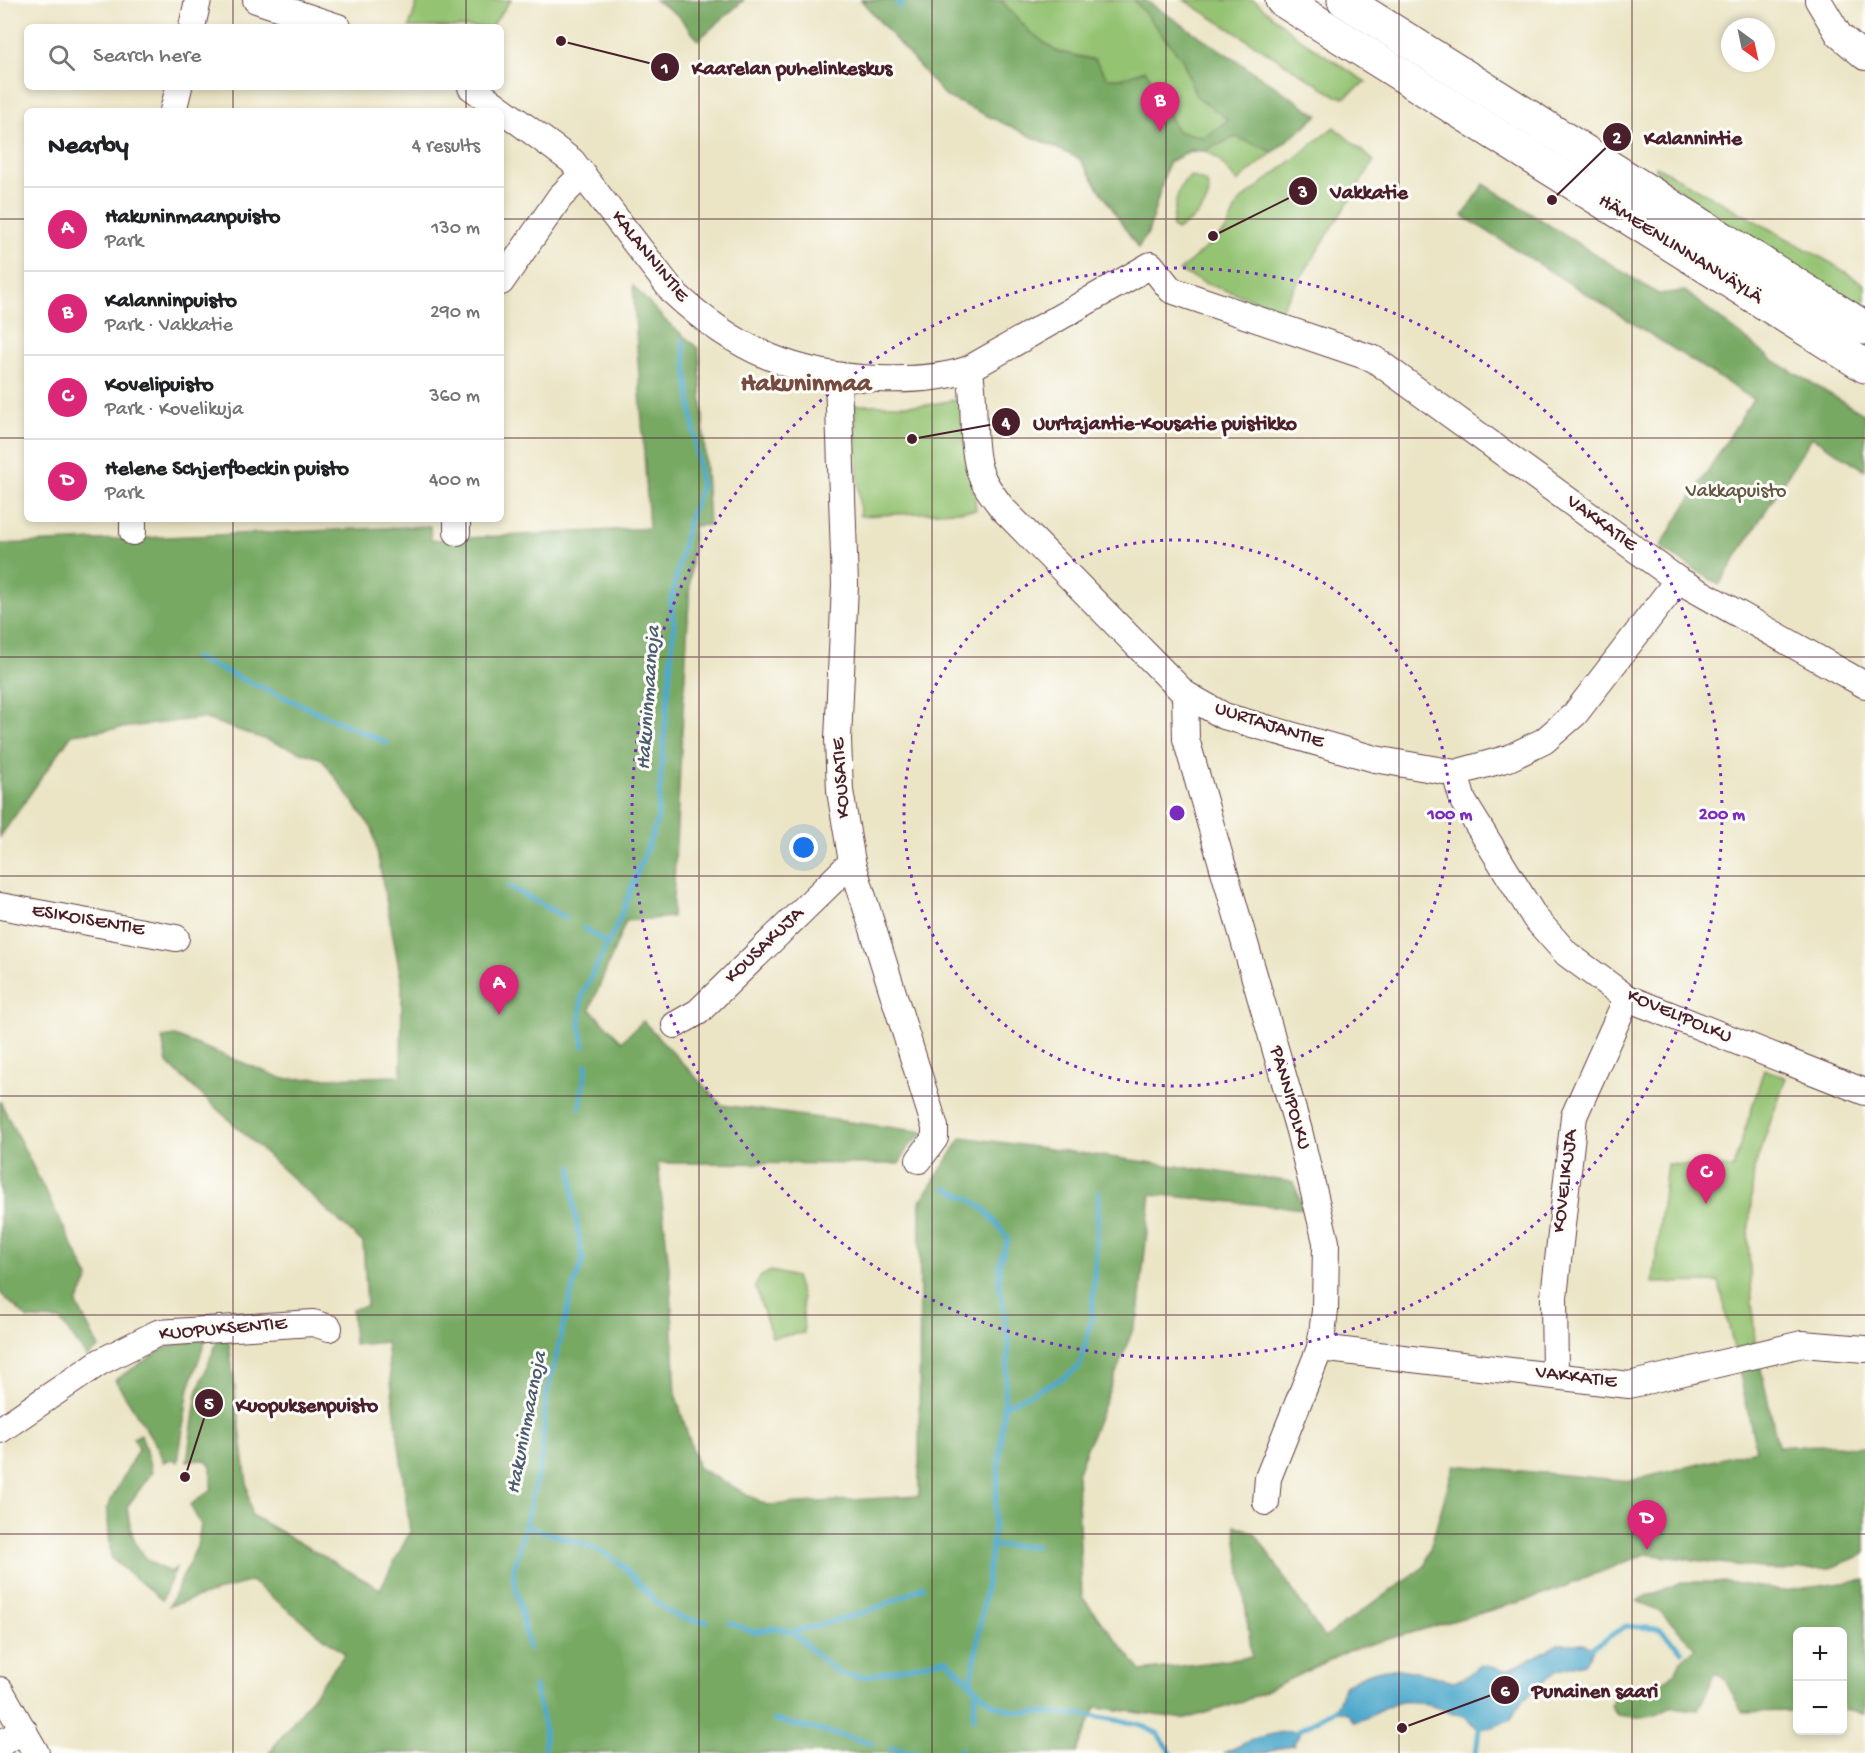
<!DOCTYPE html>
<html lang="en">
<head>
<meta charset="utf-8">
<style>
  body { margin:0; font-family:"Gochi Hand",sans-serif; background:#f2f2f2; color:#202124 }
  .controls { position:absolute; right:18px; bottom:18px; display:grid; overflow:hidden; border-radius:9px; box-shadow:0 3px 9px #0003 }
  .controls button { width:54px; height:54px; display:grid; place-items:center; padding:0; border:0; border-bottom:2px solid #e0e0e0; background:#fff; color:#202124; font:30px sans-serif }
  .compass { position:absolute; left:1721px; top:18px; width:54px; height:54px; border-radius:50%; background:#fff; box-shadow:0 3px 9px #0003; rotate:147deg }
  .you { position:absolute; left:804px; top:848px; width:21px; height:21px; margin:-15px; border:4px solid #fff; border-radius:50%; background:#1a73e8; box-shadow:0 0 0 9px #1a73e833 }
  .badge { display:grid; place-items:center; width:39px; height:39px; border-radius:50%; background:#db2777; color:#fff; font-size:20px; font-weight:700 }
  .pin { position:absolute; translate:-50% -50px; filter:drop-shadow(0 2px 3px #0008) }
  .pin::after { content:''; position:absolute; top:32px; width:21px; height:18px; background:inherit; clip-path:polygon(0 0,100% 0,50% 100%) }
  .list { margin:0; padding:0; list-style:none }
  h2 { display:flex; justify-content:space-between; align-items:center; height:78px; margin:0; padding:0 24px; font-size:26px }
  h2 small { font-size:20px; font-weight:400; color:#757577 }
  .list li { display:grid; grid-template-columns:39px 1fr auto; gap:18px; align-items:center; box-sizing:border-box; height:84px; padding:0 24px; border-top:2px solid #e0e0e0 }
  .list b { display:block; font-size:22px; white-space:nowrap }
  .list p { margin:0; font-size:20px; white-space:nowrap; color:#757577 }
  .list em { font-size:20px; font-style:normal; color:#757577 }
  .icon { flex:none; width:33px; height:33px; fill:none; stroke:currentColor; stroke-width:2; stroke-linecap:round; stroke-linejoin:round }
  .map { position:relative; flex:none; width:1865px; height:1753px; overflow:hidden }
  .search { position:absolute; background:#fff; box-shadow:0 3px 9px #0003; left:24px; top:24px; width:480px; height:66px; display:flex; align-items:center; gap:15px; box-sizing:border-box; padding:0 21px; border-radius:9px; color:#757577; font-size:22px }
  .panel { position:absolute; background:#fff; box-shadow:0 3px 9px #0003; left:24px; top:108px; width:480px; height:414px; border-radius:9px }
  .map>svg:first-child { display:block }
  .green { fill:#94c372; stroke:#6f714e; stroke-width:1.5 }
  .forest { fill:#77a964; stroke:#606448; stroke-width:1.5 }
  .water { fill:#4ea9cc; stroke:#4c647c; stroke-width:1.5 }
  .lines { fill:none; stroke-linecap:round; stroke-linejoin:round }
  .stream { stroke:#4ea9cc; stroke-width:5 }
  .minor-casing { stroke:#623d42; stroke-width:28 }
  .highway-casing { stroke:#623d42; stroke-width:35 }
  .minor { stroke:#fff; stroke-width:26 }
  .highway { stroke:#fff; stroke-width:33 }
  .grid { fill:none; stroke:#4a1f2b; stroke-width:1.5; stroke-opacity:0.55 }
  .ring { fill:none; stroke:#7b2cbf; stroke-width:3; stroke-dasharray:3 6 }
  .labels { text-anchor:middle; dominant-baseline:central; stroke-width:6; stroke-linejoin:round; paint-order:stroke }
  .street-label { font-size:20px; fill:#4a1f2b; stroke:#fdfcf7 }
  .park-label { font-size:20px; fill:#645844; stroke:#fdfcf7 }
  .water-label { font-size:21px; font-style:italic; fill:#4c5d73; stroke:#fdfcf7 }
  .district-label { font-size:26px; font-weight:bold; fill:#784b41; stroke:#fdfcf7 }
  .centre { fill:#7b2cbf; stroke:#fdfcf7; stroke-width:3 }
  .ring-label { font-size:18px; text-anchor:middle; font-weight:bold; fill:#7b2cbf; stroke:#fdfcf7; stroke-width:6; stroke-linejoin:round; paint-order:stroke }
  .leader { fill:none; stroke:#4a1f2b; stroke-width:2 }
  .callout-dot { fill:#4a1f2b; stroke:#fdfcf7; stroke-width:2 }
  .mark-label { font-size:18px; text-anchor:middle; font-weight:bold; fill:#fff }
  .callout-label { font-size:21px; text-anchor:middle; font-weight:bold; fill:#4a1f2b; stroke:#fdfcf7; stroke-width:6; stroke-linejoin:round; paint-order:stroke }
</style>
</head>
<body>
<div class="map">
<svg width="1865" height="1753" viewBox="0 0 1865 1753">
  <rect width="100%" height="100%" fill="#fdfcf7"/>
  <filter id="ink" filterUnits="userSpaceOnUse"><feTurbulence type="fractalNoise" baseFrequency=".0167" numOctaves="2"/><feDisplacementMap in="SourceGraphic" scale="12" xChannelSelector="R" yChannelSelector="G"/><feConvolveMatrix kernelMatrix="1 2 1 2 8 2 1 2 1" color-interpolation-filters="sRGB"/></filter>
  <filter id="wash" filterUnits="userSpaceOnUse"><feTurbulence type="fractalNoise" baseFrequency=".008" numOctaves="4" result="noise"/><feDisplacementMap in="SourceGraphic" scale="24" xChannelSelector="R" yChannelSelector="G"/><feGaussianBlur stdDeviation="1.35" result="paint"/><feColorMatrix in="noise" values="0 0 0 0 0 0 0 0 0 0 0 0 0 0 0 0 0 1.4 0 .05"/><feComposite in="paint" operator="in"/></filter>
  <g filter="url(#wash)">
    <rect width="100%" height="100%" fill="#ebe5c6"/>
    <g class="green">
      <path d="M418,0H511L491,27H409Z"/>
      <path d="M861,0H1134L1194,42L1318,115L1237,182C1212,151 1207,140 1168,163L1148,233L1138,248L1080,159L945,96Z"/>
      <path d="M1184,0H1254L1297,37L1366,82L1345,97L1336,96Z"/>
      <path d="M1334,127L1374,161L1281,309L1207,284L1179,271L1226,230L1239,202Z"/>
      <path d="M1656,166L1831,263L1865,285V310L1720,221L1656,171Z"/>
      <path d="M1191,176L1206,182C1217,201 1192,222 1177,230L1172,227C1175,210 1175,185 1191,176Z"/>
      <path d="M965,398L976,510L860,516L854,405H928Z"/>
      <path d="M1764,1069L1786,1078L1754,1168L1748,1239L1755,1344L1734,1349L1719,1282L1653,1283L1667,1164L1733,1168Z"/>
      <path d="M771,1271L795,1277L802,1298L804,1333L772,1337L755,1286L761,1276Z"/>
    </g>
    <g class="forest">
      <path d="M655,0H744L698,40L678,15Z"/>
      <path d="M861,0H1001L1029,31L1056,51L1095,60L1107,78H1123L1145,70L1167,100L1169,116L1177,131L1204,137L1228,120L1196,96L1182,59L1134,0H1145L1318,115L1273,152L1236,137L1204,151L1190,150L1168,163L1148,233L1138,248L1080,159L945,96Z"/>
      <path d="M1484,184L1658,294L1685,291L1771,359L1865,415V470L1812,437L1719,585L1660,547L1753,399L1463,216Z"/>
      <path d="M633,286L665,320L699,349L709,525L693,526L672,917L626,921L590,1009L622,1041L643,1021L722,1105L925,1132L908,1147L899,1164L658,1163L671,1287L676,1396L698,1468L767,1505L919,1496L920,1202L962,1137L1293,1182L1304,1209L1151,1194L1138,1316L1077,1474L1082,1597L1141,1671L1252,1657L1235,1525L1255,1533L1324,1638L1425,1566L1454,1465L1630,1481L1756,1450L1739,1370L1760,1365L1778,1446L1836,1445L1865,1448V1554L1828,1569L1777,1570L1645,1554L1541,1596L1353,1649L1242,1702L1185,1719L1096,1707L1076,1753H269L345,1654L251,1581L169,1606L197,1546L201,1525L190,1505L211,1490V1466L205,1460L187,1461L197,1393L219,1336L228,1335L251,1515L380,1589L410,1532L386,1342L354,1345L352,1309L367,1306L363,1243L167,1063L162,1038L175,1036L284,1079L401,1076L402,984L373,830L322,759L203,718L72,734L0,837V544L430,526L431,540L649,528Z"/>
      <path d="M0,1101L89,1278L77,1304L99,1348L87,1357L60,1320L28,1319L0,1293Z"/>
      <path d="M207,1336L189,1388L178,1462L172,1459L163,1462L158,1448L115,1380L163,1349Z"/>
      <path d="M141,1434L152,1472L127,1507C132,1541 136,1558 170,1572L176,1568L162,1600L111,1558L107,1508L139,1447L133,1438Z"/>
      <path d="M1865,1580V1714L1843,1710L1842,1632H1798L1797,1711L1742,1712L1725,1680L1716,1673L1698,1710L1670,1707C1652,1719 1637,1718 1617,1715L1611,1707L1614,1696L1640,1692L1657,1681L1665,1680L1676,1670L1681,1660L1695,1648L1662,1613L1637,1601L1681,1582H1727L1782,1591Z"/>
    </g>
    <g class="water">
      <path d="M1559,1644H1584L1594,1648L1584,1663L1556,1671L1523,1700L1511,1719L1493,1727L1479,1729C1474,1726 1470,1719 1465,1717C1450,1712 1417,1699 1401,1702C1384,1706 1372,1718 1354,1722L1347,1713L1333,1710L1338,1703L1345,1685C1384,1663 1394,1667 1435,1676C1441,1677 1447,1682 1453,1681C1464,1680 1473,1671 1481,1665L1505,1670L1515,1667Z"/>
      <path d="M1287,1731H1299V1736L1293,1744H1295L1265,1753H1224L1256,1738Z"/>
    </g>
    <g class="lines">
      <g class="stream">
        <path d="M896,0L902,7"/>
        <path d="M195,658L387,743"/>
        <path d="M509,887L566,918"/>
        <path d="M584,928L606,943"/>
        <path d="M584,1046L580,1025L582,995L618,923L657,822L674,625L671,601L688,523L701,488L683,341"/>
        <path d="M580,1107L587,1064"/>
        <path d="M946,1188C981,1202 986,1209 1008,1239L1000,1262L999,1280L1009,1345L992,1546L971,1685"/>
        <path d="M1004,1406L1065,1377L1080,1366L1092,1317L1099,1192"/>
        <path d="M527,1526C551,1535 578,1541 602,1552C643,1572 653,1624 707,1621"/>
        <path d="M992,1546H1036"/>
        <path d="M730,1623L753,1632L774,1628L792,1632L832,1668L842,1674L862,1677L946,1659L992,1704L1017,1712L1087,1715L1138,1724L1157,1733L1171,1753"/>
        <path d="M792,1632C837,1620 883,1610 923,1586"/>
        <path d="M529,1649L513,1574L542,1457L546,1398L572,1291L583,1261L574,1208L572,1167"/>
        <path d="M1589,1650L1626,1626L1660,1629L1682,1651"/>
        <path d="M535,1687L544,1727L545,1753"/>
        <path d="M973,1719L976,1691"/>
        <path d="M775,1720L872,1743"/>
        <path d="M1293,1734L1339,1707"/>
        <path d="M891,1748L920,1753"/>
        <path d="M959,1753L961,1749"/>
        <path d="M1476,1753L1479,1729"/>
      </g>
    </g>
  </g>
  <g filter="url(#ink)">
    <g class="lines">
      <defs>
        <g id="minor">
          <path d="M256,0L338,27"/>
          <path d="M1818,0L1839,35L1865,57"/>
          <path d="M192,27L198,0"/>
          <path d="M471,87L572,161L673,292C735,350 795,376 879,379C909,380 941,379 969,369L1151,265L1171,290L1374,359L1678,580L1865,685"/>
          <path d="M173,111L179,87"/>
          <path d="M501,282L560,197L583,174"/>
          <path d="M969,369C977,401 970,438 979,469C983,484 994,497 1003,509L1185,694L1224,716L1375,759L1455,773L1509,758L1544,741L1575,714L1678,580"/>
          <path d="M838,378L845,585L838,739L840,791L852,862L935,1127V1138L919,1160"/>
          <path d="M133,519V532"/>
          <path d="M457,519V532"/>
          <path d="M1185,694L1186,739L1299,1131L1326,1242L1325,1311L1320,1348L1268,1478L1266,1502"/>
          <path d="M1455,773L1463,801L1535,918L1567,954L1627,998L1865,1092"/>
          <path d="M0,906L176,938"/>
          <path d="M675,1025L698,1012L852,862"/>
          <path d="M1320,1348L1629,1385L1802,1344L1865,1349"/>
          <path d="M1555,1374L1554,1297L1574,1116L1627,998"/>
          <path d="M0,1430L100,1362L158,1333L313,1323L329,1328"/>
          <path d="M0,1690L36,1753"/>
          <path d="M0,1744L24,1730"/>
        </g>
        <g id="highway">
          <path d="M1282,0L1865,366"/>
          <path d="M1344,0L1865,328"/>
        </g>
      </defs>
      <use href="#minor" class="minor-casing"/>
      <use href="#highway" class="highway-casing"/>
      <use href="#minor" class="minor"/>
      <use href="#highway" class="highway"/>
    </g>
  </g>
  <path class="grid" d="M233,0V27M466,0V27M699,0V1753M932,0V1753M1166,0V1753M1399,0V1753M1632,0V1753M233,87V111M466,87V111M0,219H27M501,219H1865M0,438H27M501,438H1865M233,519V1753M466,519V1753M0,657H1865M0,876H1865M0,1096H1865M0,1315H1865M0,1534H1865"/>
  <g class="ring">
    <circle cx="1177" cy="813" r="273"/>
    <circle cx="1177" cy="813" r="545"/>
  </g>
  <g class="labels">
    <g class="street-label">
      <text transform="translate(1680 250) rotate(32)">HÄMEENLINNANVÄYLÄ</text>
      <text transform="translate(649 257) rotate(51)">KALANNINTIE</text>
      <text transform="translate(1601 524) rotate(36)">VAKKATIE</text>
      <text transform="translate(1269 726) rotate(18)">UURTAJANTIE</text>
      <text transform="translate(842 778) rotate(-94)">KOUSATIE</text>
      <text transform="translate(88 921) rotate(10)">ESIKOISENTIE</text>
      <text transform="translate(765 946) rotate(-44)">KOUSAKUJA</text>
      <text transform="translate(1679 1017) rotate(23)">KOVELIPOLKU</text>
      <text transform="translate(1289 1098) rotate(74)">PANNIPOLKU</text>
      <text transform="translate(1566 1181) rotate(-83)">KOVELIKUJA</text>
      <text transform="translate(223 1330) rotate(-5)">KUOPUKSENTIE</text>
      <text transform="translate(1576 1378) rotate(7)">VAKKATIE</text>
    </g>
    <g class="park-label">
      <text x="1736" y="492">Vakkapuisto</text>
    </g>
    <g class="water-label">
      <text transform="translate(650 698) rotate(-86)">Hakuninmaanoja</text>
      <text transform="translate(528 1423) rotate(-79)">Hakuninmaanoja</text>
    </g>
    <g class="district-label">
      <text x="806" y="385">Hakuninmaa</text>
    </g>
  </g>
  <circle cx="1177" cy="813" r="9" class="centre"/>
  <g class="ring-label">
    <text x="1450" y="819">100 m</text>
    <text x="1722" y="819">200 m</text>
  </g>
  <path class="leader" d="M561 41L665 67M1552 200L1617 137M1213 236L1303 191M912 439L1006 422M185 1477L209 1403M1402 1728L1505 1690"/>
  <g class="callout-dot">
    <circle cx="561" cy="41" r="6"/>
    <circle cx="1552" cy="200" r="6"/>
    <circle cx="1213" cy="236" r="6"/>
    <circle cx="912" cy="439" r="6"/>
    <circle cx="185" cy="1477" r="6"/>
    <circle cx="1402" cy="1728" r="6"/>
    <circle cx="665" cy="67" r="15"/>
    <circle cx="1617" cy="137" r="15"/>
    <circle cx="1303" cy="191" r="15"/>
    <circle cx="1006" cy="422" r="15"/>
    <circle cx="209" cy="1403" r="15"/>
    <circle cx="1505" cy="1690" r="15"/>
  </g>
  <g class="mark-label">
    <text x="665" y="73">1</text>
    <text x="1617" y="143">2</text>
    <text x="1303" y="197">3</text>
    <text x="1006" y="428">4</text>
    <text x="209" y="1409">5</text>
    <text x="1505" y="1696">6</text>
  </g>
  <g class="callout-label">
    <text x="792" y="74">Kaarelan puhelinkeskus</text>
    <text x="1693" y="144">Kalannintie</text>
    <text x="1369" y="198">Vakkatie</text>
    <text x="1165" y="429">Uurtajantie-Kousatie puistikko</text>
    <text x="307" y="1411">Kuopuksenpuisto</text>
    <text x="1595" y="1697">Punainen saari</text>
  </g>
</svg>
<div class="controls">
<button>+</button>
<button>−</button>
</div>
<svg class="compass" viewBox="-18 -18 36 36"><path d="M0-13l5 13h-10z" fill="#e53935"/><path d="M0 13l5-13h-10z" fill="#757577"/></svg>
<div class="you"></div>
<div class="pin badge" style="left:499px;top:1015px">A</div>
<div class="pin badge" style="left:1160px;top:132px">B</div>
<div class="pin badge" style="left:1706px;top:1204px">C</div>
<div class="pin badge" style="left:1647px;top:1550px">D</div>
<div class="search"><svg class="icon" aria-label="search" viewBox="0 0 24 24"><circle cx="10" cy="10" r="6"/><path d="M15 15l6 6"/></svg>Search here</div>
<section class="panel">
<h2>Nearby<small>4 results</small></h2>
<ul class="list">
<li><span class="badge">A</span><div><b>Hakuninmaanpuisto</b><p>Park</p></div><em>130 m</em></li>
<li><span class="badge">B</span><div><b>Kalanninpuisto</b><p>Park · Vakkatie</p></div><em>290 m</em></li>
<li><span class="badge">C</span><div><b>Kovelipuisto</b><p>Park · Kovelikuja</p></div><em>360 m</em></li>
<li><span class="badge">D</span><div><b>Helene Schjerfbeckin puisto</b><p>Park</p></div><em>400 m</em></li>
</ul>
</section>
</div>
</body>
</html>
